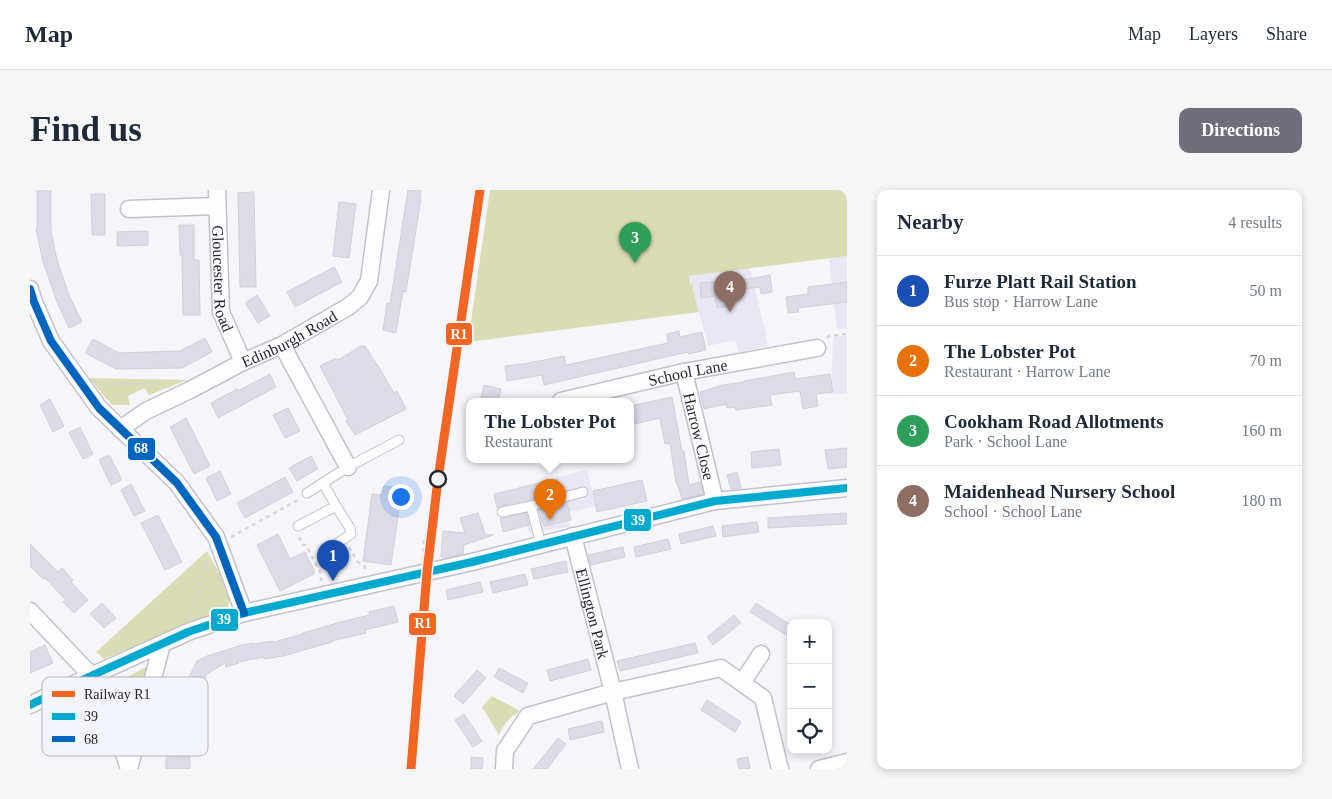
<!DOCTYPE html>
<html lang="en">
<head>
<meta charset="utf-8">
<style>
  body { margin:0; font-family:Georgia,serif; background:#f6f6f7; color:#1f2937 }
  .controls { position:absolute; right:15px; bottom:15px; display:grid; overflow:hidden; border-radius:10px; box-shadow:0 2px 8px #0003 }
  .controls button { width:45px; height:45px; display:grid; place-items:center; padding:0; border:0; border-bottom:1px solid #e0e1e3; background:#fff; color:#1f2937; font:25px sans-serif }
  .you { position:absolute; left:370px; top:306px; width:18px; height:18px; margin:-12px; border:4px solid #fff; border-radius:50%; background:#1a73e8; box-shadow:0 0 0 8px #1a73e833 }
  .badge { display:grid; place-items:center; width:32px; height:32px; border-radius:50%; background:#706e79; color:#fff; font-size:16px; font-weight:700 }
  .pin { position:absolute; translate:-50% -41px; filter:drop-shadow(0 1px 2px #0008) }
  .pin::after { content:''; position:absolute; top:26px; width:18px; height:15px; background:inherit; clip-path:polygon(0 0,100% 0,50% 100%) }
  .popup { position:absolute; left:436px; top:208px; width:168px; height:65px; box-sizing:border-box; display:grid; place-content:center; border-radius:10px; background:#fff; filter:drop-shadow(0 1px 4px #0005); font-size:16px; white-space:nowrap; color:#747a83 }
  .popup b { font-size:19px; color:#1f2937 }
  .popup::after { content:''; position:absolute; left:50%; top:100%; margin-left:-10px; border:10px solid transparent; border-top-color:#fff }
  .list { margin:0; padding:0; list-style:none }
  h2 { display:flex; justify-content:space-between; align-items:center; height:65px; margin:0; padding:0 20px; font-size:21px }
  h2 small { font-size:16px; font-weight:400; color:#747a83 }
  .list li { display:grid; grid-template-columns:32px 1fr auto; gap:15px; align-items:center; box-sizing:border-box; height:70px; padding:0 20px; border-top:1px solid #e0e1e3 }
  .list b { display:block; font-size:19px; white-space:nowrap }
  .list p { margin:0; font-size:16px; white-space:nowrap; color:#747a83 }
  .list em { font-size:16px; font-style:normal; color:#747a83 }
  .icon { flex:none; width:28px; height:28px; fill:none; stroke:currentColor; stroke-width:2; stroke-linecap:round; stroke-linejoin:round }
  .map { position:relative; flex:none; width:817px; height:579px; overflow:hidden; border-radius:10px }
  header { display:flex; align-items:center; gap:30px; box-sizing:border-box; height:70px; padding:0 25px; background:#fff; border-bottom:1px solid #e0e1e3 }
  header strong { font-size:24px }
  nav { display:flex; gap:28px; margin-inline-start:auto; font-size:18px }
  .intro { display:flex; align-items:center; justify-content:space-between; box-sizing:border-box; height:120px; padding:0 30px }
  h1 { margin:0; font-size:35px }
  .button { padding:12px 22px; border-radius:10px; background:#706e79; color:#fff; font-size:18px; font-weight:700 }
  main { display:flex; gap:30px; padding:0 30px }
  aside { flex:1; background:#fff; border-radius:10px; box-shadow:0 2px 8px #0003 }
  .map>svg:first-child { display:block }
  .built { fill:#e8e7f3 }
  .green { fill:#daddb4 }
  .building { fill:#dddce6; stroke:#d1d0d9 }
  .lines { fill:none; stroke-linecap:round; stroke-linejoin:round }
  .service-casing { stroke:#c3c2cb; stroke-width:11 }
  .minor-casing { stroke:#c3c2cb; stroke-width:19 }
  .path { stroke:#d6d6d8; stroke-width:2.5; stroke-dasharray:4 4; stroke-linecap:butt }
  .service { stroke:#fefefe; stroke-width:9 }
  .minor { stroke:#fefefe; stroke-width:16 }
  .bus-1-casing { stroke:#f4f4fb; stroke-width:11 }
  .bus-2-casing { stroke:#f4f4fb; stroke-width:11 }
  .bus-1 { stroke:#00a9ce; stroke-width:8 }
  .bus-2 { stroke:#0065bd; stroke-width:8 }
  .rail-1-casing { stroke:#f4f4fb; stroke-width:12 }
  .rail-1 { stroke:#f26522; stroke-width:9 }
  .stop-dot { fill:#f4f4fb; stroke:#282633; stroke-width:2.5 }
  .labels { text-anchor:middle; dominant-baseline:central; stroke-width:4.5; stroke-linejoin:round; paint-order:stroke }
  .street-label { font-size:16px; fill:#282633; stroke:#f4f4fb }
  .key { fill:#f4f4fb; stroke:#b7b6bf; stroke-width:1 }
  .key-label { font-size:14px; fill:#282633 }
  .line-badge { stroke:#f4f4fb; stroke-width:2 }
  .badge-label { font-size:14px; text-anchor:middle; font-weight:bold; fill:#fff }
</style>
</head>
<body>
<header>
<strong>Map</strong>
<nav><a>Map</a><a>Layers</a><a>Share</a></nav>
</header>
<div class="intro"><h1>Find us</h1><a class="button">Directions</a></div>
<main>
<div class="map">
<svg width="817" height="579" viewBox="0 0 817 579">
  <rect width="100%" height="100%" fill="#f5f5fa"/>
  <g class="built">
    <path d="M817,66V138L807,139L799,68Z"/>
    <path d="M720,78L736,145L738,156L709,162L705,150L678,156L663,99V95H660L659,86Z"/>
    <path d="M817,146V204H801L803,147Z"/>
    <path d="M557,280L566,316L536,323L540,337L499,343L488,297Z"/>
  </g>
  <g class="green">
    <path d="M460,0H817V66L659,86L660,95L663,94V99L669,122L438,152Z"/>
    <path d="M59,188L157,190L119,205L115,198L98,206L100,215H82Z"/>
    <path d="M177,361L199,401V414L196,422L119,450L74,469L66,462Z"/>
    <path d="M118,476L103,537C101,535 99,533 98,530C94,523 90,499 95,491C99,484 111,480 118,476Z"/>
    <path d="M462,506L490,521C480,527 474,534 469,545L452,517Z"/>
  </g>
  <g class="building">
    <path d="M7,0H21V41L27,70L39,105L52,132L39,138L27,112L13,72L6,39H7Z"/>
    <path d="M378,0H391L390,8L391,9L376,102L373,101L366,143L353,140L357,113L360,114Z"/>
    <path d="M224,2L226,97H210L208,3Z"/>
    <path d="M61,4H75V45H62Z"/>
    <path d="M309,12L326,14L319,68L303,66Z"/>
    <path d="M149,35H164V70H169L170,125H153L152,65H150Z"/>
    <path d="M118,41V55L87,56V42Z"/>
    <path d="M304,77L312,92L265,117L257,102Z"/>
    <path d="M740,85L742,102L731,104L730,97L699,101L700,116L687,118L685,106L671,108L670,93L719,89Z"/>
    <path d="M817,92V112L768,118L769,122L758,123L756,107L778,104V97Z"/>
    <path d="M227,105L240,126L228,133L215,113Z"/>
    <path d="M649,141L650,147L672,142L676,160L659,164L658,162L514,195L512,185L477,191L475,176L499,173L534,166L536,175L638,153L637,144Z"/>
    <path d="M175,148L182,162L152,178L86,179L55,163L63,149L89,163L150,161Z"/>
    <path d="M331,156H335L347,175V174L364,203L367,201L376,219L325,245L316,231L318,230L290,176L306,168L308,170Z"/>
    <path d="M764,182L765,189L800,184L803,202L786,204L788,216L773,219L770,201L740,205L742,215L706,220L705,217L697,218L696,214L674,219L670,202L693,195L714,192V191Z"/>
    <path d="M240,184L246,197L188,228L181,213L207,199L208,201Z"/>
    <path d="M454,195L471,199L468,211H450Z"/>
    <path d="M642,207L652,261H654L659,295L670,292L673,304L652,309L647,293H646L640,253L635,254L630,228L600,235V216Z"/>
    <path d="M20,209L34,236L23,242L10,215Z"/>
    <path d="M258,218L270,241L255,248L243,225Z"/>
    <path d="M156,228L180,276L164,284L140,237Z"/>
    <path d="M50,237L63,264L53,269L39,243Z"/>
    <path d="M817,258V277L798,279L795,260Z"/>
    <path d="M749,259L751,275L722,278L721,262Z"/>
    <path d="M76,266H80L92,290L81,295L69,270Z"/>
    <path d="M281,266L288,279L267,291L259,278Z"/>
    <path d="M190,281L201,304L187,311L176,288Z"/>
    <path d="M707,282L711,298L701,299L697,285Z"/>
    <path d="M255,287L263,302L215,328L207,313Z"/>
    <path d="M528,289L531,302L471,316L467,318L464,304Z"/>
    <path d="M612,290L617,311L567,322L563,301Z"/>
    <path d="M101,294L115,321L104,326L91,300Z"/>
    <path d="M354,296L372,298L361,375L333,371L342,304L352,305Z"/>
    <path d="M537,313L541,330L514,336L513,332H512L509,320Z"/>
    <path d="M448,323L455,344L463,345L434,355L433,364L415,368L411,367L413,341L435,343L430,328Z"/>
    <path d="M496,323L499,335L473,342L470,328H473Z"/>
    <path d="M817,323V334L738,338V328Z"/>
    <path d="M128,325L152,372L135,380L111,333Z"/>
    <path d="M727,332L729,342L693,347L692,336Z"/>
    <path d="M683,336L686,346L651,354L649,344Z"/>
    <path d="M248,344L260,369L275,362L285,382L283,383L284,384L250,401L227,355Z"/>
    <path d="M638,349L641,359L606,367L604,357Z"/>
    <path d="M0,354L28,382L32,378L43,390L41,392L58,410L44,423L33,412L36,410L15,388L13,389L0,376Z"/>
    <path d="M593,357L595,367L561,375L558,365Z"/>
    <path d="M536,371L538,382L504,389L501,379Z"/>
    <path d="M495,384L498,395L463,403L460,392Z"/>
    <path d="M450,392L453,402L418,410L416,400Z"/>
    <path d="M72,413L86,428L74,438L60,424Z"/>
    <path d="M726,413L761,435V448L720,422Z"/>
    <path d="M364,416L368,432L335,440L336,443L302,451V452L253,466L234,469V467L208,472L209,473L196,477L195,473L177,484L161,516L164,517L150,567H160V579H136V569L145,531L144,530L153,499L167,471L177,466L212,455L224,453L225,454L243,451L244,452L273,444V443L307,433L340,425L339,422Z"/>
    <path d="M704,425L711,433L683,455L677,447Z"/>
    <path d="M665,453L668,463L590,481L587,471Z"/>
    <path d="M15,455L23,473L0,483V462Z"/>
    <path d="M558,469L561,480L520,491L517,480Z"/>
    <path d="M469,478L498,493L493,503L464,487Z"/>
    <path d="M447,480L456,488L433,514L424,506Z"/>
    <path d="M677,510L711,532L705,542L671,520Z"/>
    <path d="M434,524L452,551L443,557L425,530Z"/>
    <path d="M572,531L574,542L540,550L538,539Z"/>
    <path d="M42,535L45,540L46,539L52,551L50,552L51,555L39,560L38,557L18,566L13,554L33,545L30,540Z"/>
    <path d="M528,548L536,554L517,579H503Z"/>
    <path d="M441,567L453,568L452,579H441Z"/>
    <path d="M718,567L720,579H709L707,569Z"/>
  </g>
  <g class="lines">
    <defs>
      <g id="service">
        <path d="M277,303L318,277L369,250"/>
        <path d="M306,316L320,338L321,344L298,360L306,374"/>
        <path d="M501,316L511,355"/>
        <path d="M472,322L501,316L553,302"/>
        <path d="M268,336L306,316L293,293"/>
      </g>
      <g id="minor">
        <path id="s1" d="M187,0L191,122L213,172"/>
        <path d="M99,19L187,16"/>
        <path d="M0,99L4,112L21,151L69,218L147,293L186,347L214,423"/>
        <path d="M252,155L318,277"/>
        <path id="s2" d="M654,182L685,311"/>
        <path id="s3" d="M531,211L654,182L787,158"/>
        <path id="s4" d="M90,239L116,221L160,200L213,172L252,155L318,117L330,107L339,91L351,0"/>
        <path id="s5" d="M543,346L583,502L600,579"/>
        <path d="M0,421L55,479L71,492L99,579"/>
        <path d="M712,493L731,464"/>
        <path d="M0,515L63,485L158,442L214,423L442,372L685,311L817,298"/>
        <path d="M99,579L132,454"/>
        <path d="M474,579L475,561L498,526L583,502L691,478L733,508L750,579"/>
        <path d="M789,579L817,572"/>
      </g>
    </defs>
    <use href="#service" class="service-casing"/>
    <use href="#minor" class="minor-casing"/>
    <g class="path">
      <path d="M603,2L612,0"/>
      <path d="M797,148L799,146L817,144"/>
      <path d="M71,194H135"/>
      <path d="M201,347L268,310"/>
      <path d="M269,347L273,355H276L291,384V391"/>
      <path d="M319,357L327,371L335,377V382"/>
      <path d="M393,370L394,350L399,338"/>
      <path d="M159,427L178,368"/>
    </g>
    <use href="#service" class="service"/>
    <use href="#minor" class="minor"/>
    <defs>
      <path id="bus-1" d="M0,515L63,485L158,442L214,423L442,372L685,311L817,298"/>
      <path id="bus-2" d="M0,99L4,112L21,151L69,218L147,293L186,347L214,423"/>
    </defs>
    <use href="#bus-1" class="bus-1-casing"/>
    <use href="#bus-2" class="bus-2-casing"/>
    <use href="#bus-1" class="bus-1"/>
    <use href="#bus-2" class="bus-2"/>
    <defs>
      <path id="rail-1" d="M381,579L397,382L408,289L450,0"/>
    </defs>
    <use href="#rail-1" class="rail-1-casing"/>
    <use href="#rail-1" class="rail-1"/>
  </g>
  <circle class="stop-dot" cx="408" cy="289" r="8"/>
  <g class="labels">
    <g class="street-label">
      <text stroke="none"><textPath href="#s1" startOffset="89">Gloucester Road</textPath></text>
      <text stroke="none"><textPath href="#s4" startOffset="192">Edinburgh Road</textPath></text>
      <text stroke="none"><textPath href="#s3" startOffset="130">School Lane</textPath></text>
      <text stroke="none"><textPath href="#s2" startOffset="66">Harrow Close</textPath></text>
      <text stroke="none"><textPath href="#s5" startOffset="80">Ellington Park</textPath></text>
    </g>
  </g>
  <rect x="12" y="487" width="166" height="79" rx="8" class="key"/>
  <rect x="22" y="501" width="23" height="6" fill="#f26522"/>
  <rect x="22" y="523" width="23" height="7" fill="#00a9ce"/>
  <rect x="22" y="546" width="23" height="6" fill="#0065bd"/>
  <g class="key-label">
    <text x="54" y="509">Railway R1</text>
    <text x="54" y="531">39</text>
    <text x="54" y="554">68</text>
  </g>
  <g class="line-badge">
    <rect x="415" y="132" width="28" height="24" rx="5" fill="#f26522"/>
    <rect x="97" y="247" width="29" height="24" rx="5" fill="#0065bd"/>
    <rect x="593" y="318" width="29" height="24" rx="5" fill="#00a9ce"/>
    <rect x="180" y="418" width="29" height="24" rx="5" fill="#00a9ce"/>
    <rect x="378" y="422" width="29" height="24" rx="5" fill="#f26522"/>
  </g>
  <g class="badge-label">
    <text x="429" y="149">R1</text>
    <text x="111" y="263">68</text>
    <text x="608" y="335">39</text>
    <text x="194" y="434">39</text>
    <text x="393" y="438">R1</text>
  </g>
</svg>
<div class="controls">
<button>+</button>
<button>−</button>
<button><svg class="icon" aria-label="locate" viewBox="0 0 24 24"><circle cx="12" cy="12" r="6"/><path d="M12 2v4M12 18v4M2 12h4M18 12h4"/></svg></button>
</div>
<div class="you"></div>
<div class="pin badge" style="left:303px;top:391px;background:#1a4fb4">1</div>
<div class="pin badge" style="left:520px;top:330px;background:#e8710a">2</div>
<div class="popup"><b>The Lobster Pot</b>Restaurant</div>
<div class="pin badge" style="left:605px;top:73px;background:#2e9e5b">3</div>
<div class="pin badge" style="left:700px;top:122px;background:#8d6e63">4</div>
</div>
<aside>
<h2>Nearby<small>4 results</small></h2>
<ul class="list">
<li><span class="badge" style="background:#1a4fb4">1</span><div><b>Furze Platt Rail Station</b><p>Bus stop · Harrow Lane</p></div><em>50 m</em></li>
<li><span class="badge" style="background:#e8710a">2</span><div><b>The Lobster Pot</b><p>Restaurant · Harrow Lane</p></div><em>70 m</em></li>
<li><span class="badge" style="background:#2e9e5b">3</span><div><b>Cookham Road Allotments</b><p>Park · School Lane</p></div><em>160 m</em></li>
<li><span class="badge" style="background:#8d6e63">4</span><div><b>Maidenhead Nursery School</b><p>School · School Lane</p></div><em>180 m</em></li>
</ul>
</aside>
</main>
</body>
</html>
